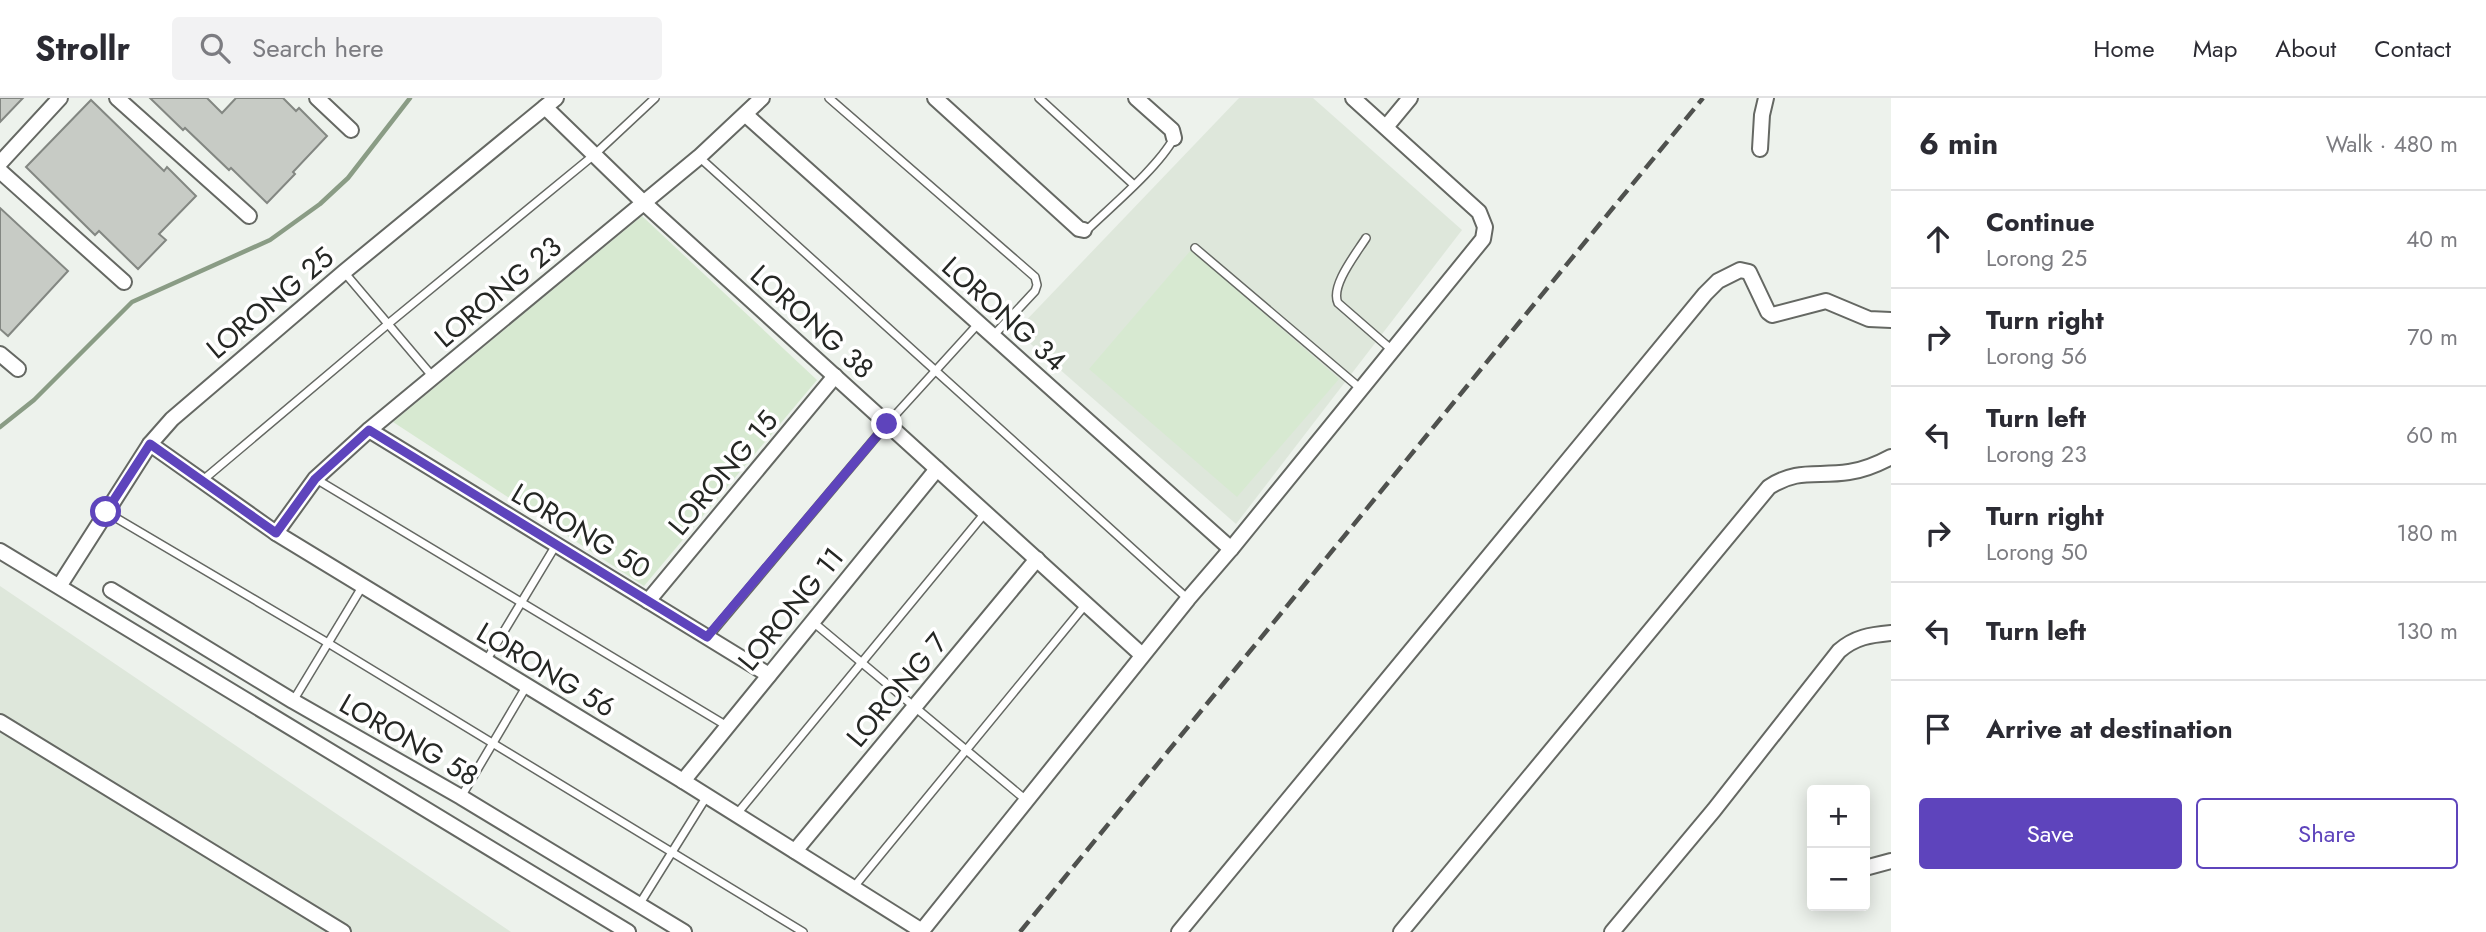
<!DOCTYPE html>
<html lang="en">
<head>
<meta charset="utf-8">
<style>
  body { margin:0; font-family:Jost,sans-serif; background:#f2f2f3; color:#2b2b33 }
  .controls { position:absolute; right:21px; bottom:21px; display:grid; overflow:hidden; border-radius:7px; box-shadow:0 4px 18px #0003 }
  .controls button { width:63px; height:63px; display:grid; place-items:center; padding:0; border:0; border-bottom:2px solid #e1e1e2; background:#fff; color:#2b2b33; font:35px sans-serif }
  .stop { position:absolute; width:21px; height:21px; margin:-16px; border:5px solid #5e44bc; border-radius:50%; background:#fff }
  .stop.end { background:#5e44bc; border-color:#fff; box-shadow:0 2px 7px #0008 }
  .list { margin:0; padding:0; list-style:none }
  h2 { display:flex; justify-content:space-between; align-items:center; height:91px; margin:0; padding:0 28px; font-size:30px }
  h2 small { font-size:23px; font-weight:400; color:#7c7c81 }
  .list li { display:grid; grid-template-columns:46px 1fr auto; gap:21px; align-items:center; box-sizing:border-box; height:98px; padding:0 28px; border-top:2px solid #e1e1e2 }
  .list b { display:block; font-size:26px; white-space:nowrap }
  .list p { margin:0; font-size:23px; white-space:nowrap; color:#7c7c81 }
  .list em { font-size:23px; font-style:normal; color:#7c7c81 }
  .actions { display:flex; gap:14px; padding:21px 28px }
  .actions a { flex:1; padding:16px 0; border:2px solid #5e44bc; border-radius:7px; text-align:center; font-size:24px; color:#5e44bc }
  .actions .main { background:#5e44bc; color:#fff }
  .icon { flex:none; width:38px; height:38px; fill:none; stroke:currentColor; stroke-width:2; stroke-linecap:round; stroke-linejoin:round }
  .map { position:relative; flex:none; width:1891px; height:834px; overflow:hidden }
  header { display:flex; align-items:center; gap:42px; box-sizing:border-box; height:98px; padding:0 35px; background:#fff; border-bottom:2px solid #e1e1e2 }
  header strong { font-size:33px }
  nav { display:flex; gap:38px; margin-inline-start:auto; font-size:24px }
  .search { width:490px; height:63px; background:#f2f2f3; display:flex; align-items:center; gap:18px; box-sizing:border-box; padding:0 24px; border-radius:7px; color:#7c7c81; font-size:26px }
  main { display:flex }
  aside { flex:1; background:#fff }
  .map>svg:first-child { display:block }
  .built { fill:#dee7db }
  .green { fill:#d7e9d1 }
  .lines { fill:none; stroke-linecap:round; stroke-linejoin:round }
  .stream { stroke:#8a9c85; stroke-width:4.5 }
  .building { fill:#c7cbc5; stroke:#838782; stroke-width:2 }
  .service-casing { stroke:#656863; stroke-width:10 }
  .minor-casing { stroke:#656863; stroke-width:18 }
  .service { stroke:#fff; stroke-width:7 }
  .minor { stroke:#fff; stroke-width:14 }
  .rail { stroke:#4f514e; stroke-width:4.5; stroke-dasharray:14 7; stroke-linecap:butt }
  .route { stroke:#5e44bc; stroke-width:9 }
  .labels { text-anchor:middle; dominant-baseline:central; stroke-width:7; stroke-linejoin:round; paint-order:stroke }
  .street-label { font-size:28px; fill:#252724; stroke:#fff }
</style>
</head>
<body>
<header>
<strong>Strollr</strong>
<div class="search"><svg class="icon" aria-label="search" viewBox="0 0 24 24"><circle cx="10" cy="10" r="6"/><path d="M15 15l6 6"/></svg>Search here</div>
<nav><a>Home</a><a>Map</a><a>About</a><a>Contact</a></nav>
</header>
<main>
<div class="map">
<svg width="1891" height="834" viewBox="0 0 1891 834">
  <rect width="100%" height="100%" fill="#edf2ec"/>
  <g class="built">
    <path d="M1239,0H1313L1462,132L1236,426L1016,233Z"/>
    <path d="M0,488L511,834H0Z"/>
  </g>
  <g class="green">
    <path d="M642,118L817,282L644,488L393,324Z"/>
    <path d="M1191,152L1339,281L1237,399L1089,271Z"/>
  </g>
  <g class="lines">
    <path class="stream" d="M0,329L34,302L132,204L270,142L320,106L348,80L410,0"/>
  </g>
  <g class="building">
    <path d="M0,0H23L0,24Z"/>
    <path d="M150,0H207L222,15L236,0H283L296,13L299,10L327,38L293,74L295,76L267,105L231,70L229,72L185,30L183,32Z"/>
    <path d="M91,2L164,73L167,69L196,98L159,136L166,142L138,171L99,133L95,137L26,69Z"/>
    <path d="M0,110L68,173L8,238L0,231Z"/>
  </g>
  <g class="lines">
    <defs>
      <g id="service">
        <path d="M829,0L1035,179L1037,187L1035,193L993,238"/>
        <path d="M1039,0L1134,87"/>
        <path d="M699,59L1188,501"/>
        <path d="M1084,132L1089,130C1114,106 1158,69 1174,40"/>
        <path d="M1366,140C1356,156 1330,188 1338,205L1392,252"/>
        <path d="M1195,150L1361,291"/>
        <path d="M344,174L433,279"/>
        <path d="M316,381L727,628"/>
        <path d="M203,382L388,226L594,57L655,0"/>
        <path d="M106,414L328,545L803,834"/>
        <path d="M813,524L1026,702"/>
        <path d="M708,539L887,326L978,226"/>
        <path d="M486,563L556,447"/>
        <path d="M293,603L362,489"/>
        <path d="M461,699L526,589"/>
        <path d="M736,717L985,415"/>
        <path d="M853,790L1086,506"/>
        <path d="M639,807L707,698"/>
      </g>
      <g id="minor">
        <path d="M117,0L249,118"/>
        <path d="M317,0L351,32"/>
        <path d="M935,0L1079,131L1084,132"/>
        <path d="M1136,0L1172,32L1174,40"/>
        <path d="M545,9L644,105L1142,557"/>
        <path d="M746,17L1231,451"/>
        <path d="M1386,29L1410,0"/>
        <path d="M1760,51L1762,17L1766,0"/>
        <path d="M0,65L60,0"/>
        <path d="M0,73L124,184"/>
        <path d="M0,256L18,271"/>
        <path d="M369,332L769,577"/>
        <path d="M150,346L276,435L683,683L922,833"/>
        <path d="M276,435L315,381L369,332L699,59L762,0"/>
        <path d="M0,453L628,834"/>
        <path d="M60,487L150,346L172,321L344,174L556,0"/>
        <path d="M111,492L293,603L461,699L684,834"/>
        <path d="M648,503L835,278"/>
        <path d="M0,624L343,834"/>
        <path d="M683,683L937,371"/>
        <path d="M795,753L1037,461"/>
        <path d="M1865,770L1891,763"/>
        <path d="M921,834L1188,501L1231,451L1483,141L1485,129L1479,114L1353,0"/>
        <path d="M1179,834L1705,196L1718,183L1740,172L1749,174L1768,214L1772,217L1826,203L1869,221L1891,222"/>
        <path d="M1401,834L1769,389C1798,370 1817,379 1849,374C1864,372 1878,366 1891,359"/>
        <path d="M1612,834L1714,712L1839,553C1855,539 1870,537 1891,535"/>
      </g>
    </defs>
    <use href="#service" class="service-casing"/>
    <use href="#minor" class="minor-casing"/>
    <use href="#service" class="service"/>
    <use href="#minor" class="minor"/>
    <path class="rail" d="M1020,834L1703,0"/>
  </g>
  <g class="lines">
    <path class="route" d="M106,414L150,346L276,435L315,381L369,332L707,539L887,326"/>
  </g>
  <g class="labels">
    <g class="street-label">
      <text transform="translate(498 194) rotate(-40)">LORONG 23</text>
      <text transform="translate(270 205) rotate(-40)">LORONG 25</text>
      <text transform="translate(1004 216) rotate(42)">LORONG 34</text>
      <text transform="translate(812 224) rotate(42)">LORONG 38</text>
      <text transform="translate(723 375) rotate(-50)">LORONG 15</text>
      <text transform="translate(581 433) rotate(31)">LORONG 50</text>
      <text transform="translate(791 511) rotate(-51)">LORONG 11</text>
      <text transform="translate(546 572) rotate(31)">LORONG 56</text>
      <text transform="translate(897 592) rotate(-50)">LORONG 7</text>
      <text transform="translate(409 642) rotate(30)">LORONG 58</text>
    </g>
  </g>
</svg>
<div class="controls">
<button>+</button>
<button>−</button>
</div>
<div class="stop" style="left:106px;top:414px"></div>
<div class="stop end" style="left:887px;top:326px"></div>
</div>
<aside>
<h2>6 min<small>Walk · 480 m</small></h2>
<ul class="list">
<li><svg class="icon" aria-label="ahead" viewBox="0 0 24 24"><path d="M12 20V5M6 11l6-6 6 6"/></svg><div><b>Continue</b><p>Lorong 25</p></div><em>40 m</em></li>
<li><svg class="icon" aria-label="right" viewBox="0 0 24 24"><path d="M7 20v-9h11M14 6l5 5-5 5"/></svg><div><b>Turn right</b><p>Lorong 56</p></div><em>70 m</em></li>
<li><svg class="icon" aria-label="left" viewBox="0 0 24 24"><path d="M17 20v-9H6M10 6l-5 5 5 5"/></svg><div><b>Turn left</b><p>Lorong 23</p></div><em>60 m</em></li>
<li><svg class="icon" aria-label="right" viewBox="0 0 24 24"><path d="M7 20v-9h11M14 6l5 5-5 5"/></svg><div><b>Turn right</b><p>Lorong 50</p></div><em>180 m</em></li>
<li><svg class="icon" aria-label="left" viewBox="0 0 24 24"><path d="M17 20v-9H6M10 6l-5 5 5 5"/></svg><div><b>Turn left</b></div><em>130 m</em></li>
<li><svg class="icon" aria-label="arrive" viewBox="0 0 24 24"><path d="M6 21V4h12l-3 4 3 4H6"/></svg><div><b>Arrive at destination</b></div></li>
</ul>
<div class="actions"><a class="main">Save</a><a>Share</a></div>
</aside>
</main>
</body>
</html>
